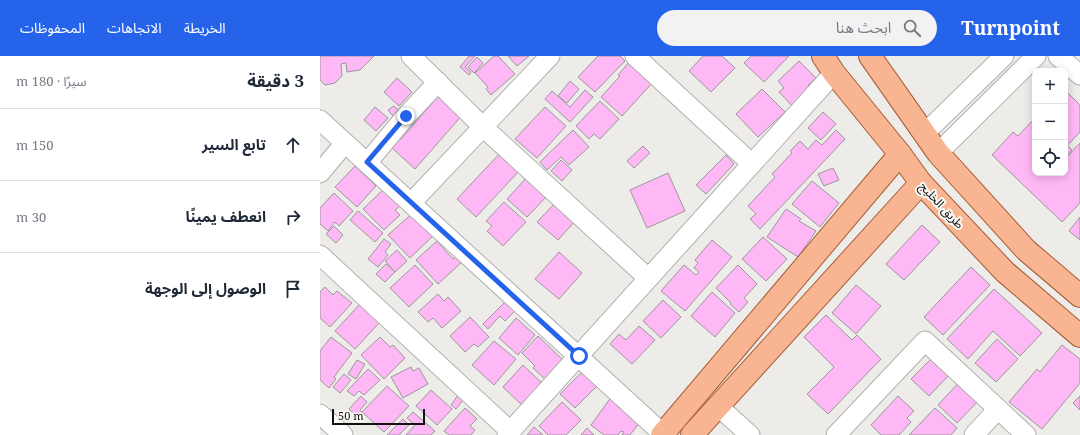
<!DOCTYPE html>
<html lang="ar">
<head>
<meta charset="utf-8">
<style>
  body { margin:0; font-family:"Noto Serif","Noto Sans Arabic",serif; background:#f2f2f3; color:#1f2937; direction:rtl }
  .controls { position:absolute; right:12px; top:12px; display:grid; overflow:hidden; border-radius:8px; box-shadow:0 2px 10px #0003 }
  .controls button { width:36px; height:36px; display:grid; place-items:center; padding:0; border:0; border-bottom:1px solid #e0e1e3; background:#fff; color:#1f2937; font:20px sans-serif }
  .scale { position:absolute; left:12px; bottom:10px; width:93px; box-sizing:border-box; padding-left:4px; border:2px solid #121211; border-top:0; font-size:11px; line-height:14px; white-space:nowrap; color:#121211; -webkit-text-stroke:3px #fbf9f6; paint-order:stroke }
  .stop { position:absolute; width:12px; height:12px; margin:-9px; border:3px solid #2563eb; border-radius:50%; background:#fff }
  .stop.end { background:#2563eb; border-color:#fff; box-shadow:0 1px 4px #0008 }
  .list { margin:0; padding:0; list-style:none }
  h2 { display:flex; justify-content:space-between; align-items:center; height:52px; margin:0; padding:0 16px; font-size:17px }
  h2 small { font-size:13px; font-weight:400; color:#747a83 }
  .list li { display:grid; grid-template-columns:26px 1fr auto; gap:12px; align-items:center; box-sizing:border-box; height:72px; padding:0 16px; border-top:1px solid #e0e1e3 }
  .list b { display:block; font-size:15px; white-space:nowrap }
  .list em { font-size:13px; font-style:normal; color:#747a83 }
  .icon { flex:none; width:22px; height:22px; fill:none; stroke:currentColor; stroke-width:2; stroke-linecap:round; stroke-linejoin:round }
  .map { position:relative; flex:none; width:760px; height:379px; overflow:hidden; direction:ltr }
  header { display:flex; align-items:center; gap:24px; box-sizing:border-box; height:56px; padding:0 20px; background:#2563eb; color:#fff }
  header strong { font-size:19px }
  nav { display:flex; gap:22px; margin-inline-start:auto; font-size:14px }
  .search { width:280px; height:36px; background:#f2f2f3; display:flex; align-items:center; gap:10px; box-sizing:border-box; padding:0 14px; border-radius:22px; color:#747a83; font-size:15px }
  main { display:flex }
  aside { flex:1; background:#fff }
  .map>svg:first-child { display:block }
  .building { fill:#feb8f6; stroke:#9a989a }
  .lines { fill:none; stroke-linecap:round; stroke-linejoin:round }
  .minor-casing { stroke:#b1b0ad; stroke-width:21 }
  .major-casing { stroke:#a65c36; stroke-width:24 }
  .minor { stroke:#fff; stroke-width:19 }
  .major { stroke:#f9b592; stroke-width:22 }
  .route { stroke:#2563eb; stroke-width:5 }
  .labels { text-anchor:middle; dominant-baseline:central; stroke-width:4; stroke-linejoin:round; paint-order:stroke }
  .street-label { font-size:12px; fill:#121211; stroke:#fbf9f6 }
</style>
</head>
<body>
<header>
<strong>Turnpoint</strong>
<div class="search"><svg class="icon" aria-label="search" viewBox="0 0 24 24"><circle cx="10" cy="10" r="6"/><path d="M15 15l6 6"/></svg>ابحث هنا</div>
<nav><a>الخريطة</a><a>الاتجاهات</a><a>المحفوظات</a></nav>
</header>
<main>
<div class="map">
<svg width="760" height="379" viewBox="0 0 760 379">
  <rect width="100%" height="100%" fill="#edece9"/>
  <g class="building">
    <path d="M0,0H54L40,14L27,16L26,7L21,8L22,20L15,27L5,29L0,24Z"/>
    <path d="M149,0H155L145,11L151,16L149,19L140,11Z"/>
    <path d="M174,0H178L195,18L171,39L166,33L168,31L155,17Z"/>
    <path d="M188,0H209L197,10Z"/>
    <path d="M278,0H300L305,5L275,36L258,21Z"/>
    <path d="M383,0H402L415,12L391,36L369,15Z"/>
    <path d="M431,0H469L444,26L424,7Z"/>
    <path d="M157,1L163,7L154,17L148,11Z"/>
    <path d="M311,4L334,25L302,60L281,41L300,20L298,19Z"/>
    <path d="M479,5L496,22L488,29L493,34L474,52L459,36L464,32L458,25Z"/>
    <path d="M77,22L92,36L79,50L64,36Z"/>
    <path d="M250,25L259,33L247,47L238,40Z"/>
    <path d="M442,33L465,56L438,81L416,58Z"/>
    <path d="M265,34L273,41L250,66L225,43L232,35L250,51Z"/>
    <path d="M745,34L760,49V76L745,92Z"/>
    <path d="M121,37L144,57L95,113L71,91L78,82L80,84Z"/>
    <path d="M280,45L299,63L280,83L274,78L269,83L256,70Z"/>
    <path d="M74,50L79,55L73,60L68,54Z"/>
    <path d="M55,51L68,62L56,75L44,64Z"/>
    <path d="M225,51L246,70L217,102L195,83Z"/>
    <path d="M503,56L516,68L501,84L488,72Z"/>
    <path d="M715,62V117H745V103L760,87V147L742,166L672,99L693,76L698,80Z"/>
    <path d="M253,74L269,91L249,109L241,101L227,114L220,106Z"/>
    <path d="M516,74L525,83L440,173L430,163L436,158L428,150L455,121L452,118L472,97L470,95L480,85L488,93L496,84L502,89Z"/>
    <path d="M323,90L330,97L314,112L307,105Z"/>
    <path d="M748,90L752,94L745,102V93Z"/>
    <path d="M183,94L203,111L156,161L137,143Z"/>
    <path d="M406,99L414,108L386,138L376,129Z"/>
    <path d="M241,104L252,114L242,125L231,115Z"/>
    <path d="M35,110L56,130L37,151L15,131Z"/>
    <path d="M513,112L519,124L504,130L498,118Z"/>
    <path d="M348,117L365,155L327,172L310,134Z"/>
    <path d="M208,120L228,139L207,161L187,143Z"/>
    <path d="M492,125L519,147L500,171L472,148Z"/>
    <path d="M66,131L82,148L75,154L80,159L64,174L43,153Z"/>
    <path d="M14,137L33,155L19,170L15,166L8,175L0,168V152Z"/>
    <path d="M237,145L257,163L238,184L217,166Z"/>
    <path d="M184,146L206,166L183,190L167,175L172,170L166,165Z"/>
    <path d="M466,153L481,163L479,165L496,175L478,201L447,181Z"/>
    <path d="M38,155L63,177L55,186L30,164Z"/>
    <path d="M94,156L115,178L90,202L68,179Z"/>
    <path d="M760,161V184L749,175Z"/>
    <path d="M602,169L620,186L584,224L566,208Z"/>
    <path d="M14,170L23,179L16,187L6,178Z"/>
    <path d="M443,181L467,203L446,225L422,203Z"/>
    <path d="M64,183L71,188L65,196L68,199L58,211L48,203Z"/>
    <path d="M392,184L412,201L365,255L341,235L364,209L376,219L379,216L374,212L378,207L375,204Z"/>
    <path d="M117,185L133,203L139,198L144,204L118,228L96,204Z"/>
    <path d="M77,194L87,205L75,216L65,205Z"/>
    <path d="M239,196L262,217L239,243L215,223Z"/>
    <path d="M66,208L75,216L65,226L56,218Z"/>
    <path d="M95,209L113,228L89,251L70,232Z"/>
    <path d="M418,209L437,228L424,242L428,246L419,256L410,248L411,247L396,232Z"/>
    <path d="M651,211L670,229L623,279L604,261Z"/>
    <path d="M536,229L561,250L536,278L512,257Z"/>
    <path d="M5,231L13,239L17,235L32,247L10,271L0,262V236Z"/>
    <path d="M674,233L722,277L700,300L673,275L648,303L627,283Z"/>
    <path d="M392,236L415,257L395,281L371,260Z"/>
    <path d="M118,238L124,245L128,241L141,255L122,272L113,262L108,266L98,256Z"/>
    <path d="M343,244L361,261L341,282L323,265Z"/>
    <path d="M186,245L196,254L185,265L180,260L168,273L163,268Z"/>
    <path d="M40,248L60,266L35,293L15,275Z"/>
    <path d="M506,259L532,284L537,279L561,303L508,358L487,338L514,311L484,281Z"/>
    <path d="M150,261L169,281L158,291L154,288L145,296L130,280Z"/>
    <path d="M196,262L215,279L198,299L179,282Z"/>
    <path d="M319,270L335,284L312,308L290,288L299,278L306,284Z"/>
    <path d="M218,280L245,306L227,325L213,312L215,310L202,297Z"/>
    <path d="M11,281L32,297L14,321L16,323L9,332L0,324V295Z"/>
    <path d="M60,281L70,291L73,289L85,302L64,323L41,299Z"/>
    <path d="M677,283L698,303L676,326L655,307Z"/>
    <path d="M174,285L196,303L174,329L152,309Z"/>
    <path d="M742,289L760,303V327L722,373L689,346L717,313L720,316Z"/>
    <path d="M616,298L633,315L609,340L591,323Z"/>
    <path d="M37,304L45,308L36,323L28,318Z"/>
    <path d="M203,309L225,330L205,352L183,331Z"/>
    <path d="M91,311L93,315L99,312L108,328L83,342L71,321Z"/>
    <path d="M48,313L60,324L44,339L39,335L34,340L27,335Z"/>
    <path d="M263,315L278,329L255,352L240,338Z"/>
    <path d="M24,318L31,324L20,337L13,331Z"/>
    <path d="M643,322L663,340L637,367L618,349Z"/>
    <path d="M67,330L89,350L64,376L42,356Z"/>
    <path d="M111,334L132,353L117,369L96,350Z"/>
    <path d="M138,339L144,343L136,353L131,349Z"/>
    <path d="M41,340L47,346L40,354L44,358L40,363L29,353Z"/>
    <path d="M292,340L301,347L298,351L320,366L310,379H302L304,376L301,375L298,379H284L271,369Z"/>
    <path d="M578,340L594,355L587,362L591,366L579,379H561L551,369Z"/>
    <path d="M760,340V354L753,347Z"/>
    <path d="M242,346L261,364L246,379H228L219,370Z"/>
    <path d="M145,352L157,363L150,370L155,374L151,379H129L124,375Z"/>
    <path d="M615,352L637,372L631,379H589Z"/>
    <path d="M93,356L115,375L111,379H86L95,369L87,362Z"/>
    <path d="M83,363L89,369L80,378V379H67Z"/>
    <path d="M214,371L223,379H207Z"/>
    <path d="M267,372L274,379H261Z"/>
  </g>
  <g class="lines">
    <defs>
      <g id="minor">
        <path d="M91,0L163,71L328,222"/>
        <path d="M315,0L432,108"/>
        <path d="M738,0L760,19"/>
        <path d="M0,64L343,378"/>
        <path d="M604,78L684,0"/>
        <path d="M618,97L716,0"/>
        <path d="M47,107L86,60L118,26"/>
        <path d="M0,117L25,87"/>
        <path d="M91,147L230,0"/>
        <path d="M0,199L190,375"/>
        <path d="M399,351L430,379"/>
        <path d="M0,358L23,379"/>
        <path d="M187,379L514,17"/>
        <path d="M516,379L605,285L706,379"/>
        <path d="M654,379L678,353"/>
      </g>
      <g id="major">
        <path d="M503,0L514,17L580,98L601,127L685,216L760,280"/>
        <path d="M550,0L618,97L706,194L760,240"/>
        <path d="M342,379L580,98"/>
        <path d="M372,379L601,127"/>
      </g>
    </defs>
    <use href="#minor" class="minor-casing"/>
    <use href="#major" class="major-casing"/>
    <use href="#minor" class="minor"/>
    <use href="#major" class="major"/>
  </g>
  <g class="lines">
    <path class="route" d="M86,60L47,106L259,300"/>
  </g>
  <g class="labels">
    <g class="street-label">
      <text transform="translate(622 149) rotate(47)">طريق الخليج</text>
    </g>
  </g>
</svg>
<div class="controls">
<button>+</button>
<button>−</button>
<button><svg class="icon" aria-label="locate" viewBox="0 0 24 24"><circle cx="12" cy="12" r="6"/><path d="M12 2v4M12 18v4M2 12h4M18 12h4"/></svg></button>
</div>
<div class="scale">50 m</div>
<div class="stop" style="left:259px;top:300px"></div>
<div class="stop end" style="left:86px;top:60px"></div>
</div>
<aside>
<h2>3 دقيقة<small>سيرًا · 180 m</small></h2>
<ul class="list">
<li><svg class="icon" aria-label="ahead" viewBox="0 0 24 24"><path d="M12 20V5M6 11l6-6 6 6"/></svg><div><b>تابع السير</b></div><em>150 m</em></li>
<li><svg class="icon" aria-label="right" viewBox="0 0 24 24"><path d="M7 20v-9h11M14 6l5 5-5 5"/></svg><div><b>انعطف يمينًا</b></div><em>30 m</em></li>
<li><svg class="icon" aria-label="arrive" viewBox="0 0 24 24"><path d="M6 21V4h12l-3 4 3 4H6"/></svg><div><b>الوصول إلى الوجهة</b></div></li>
</ul>
</aside>
</main>
</body>
</html>
